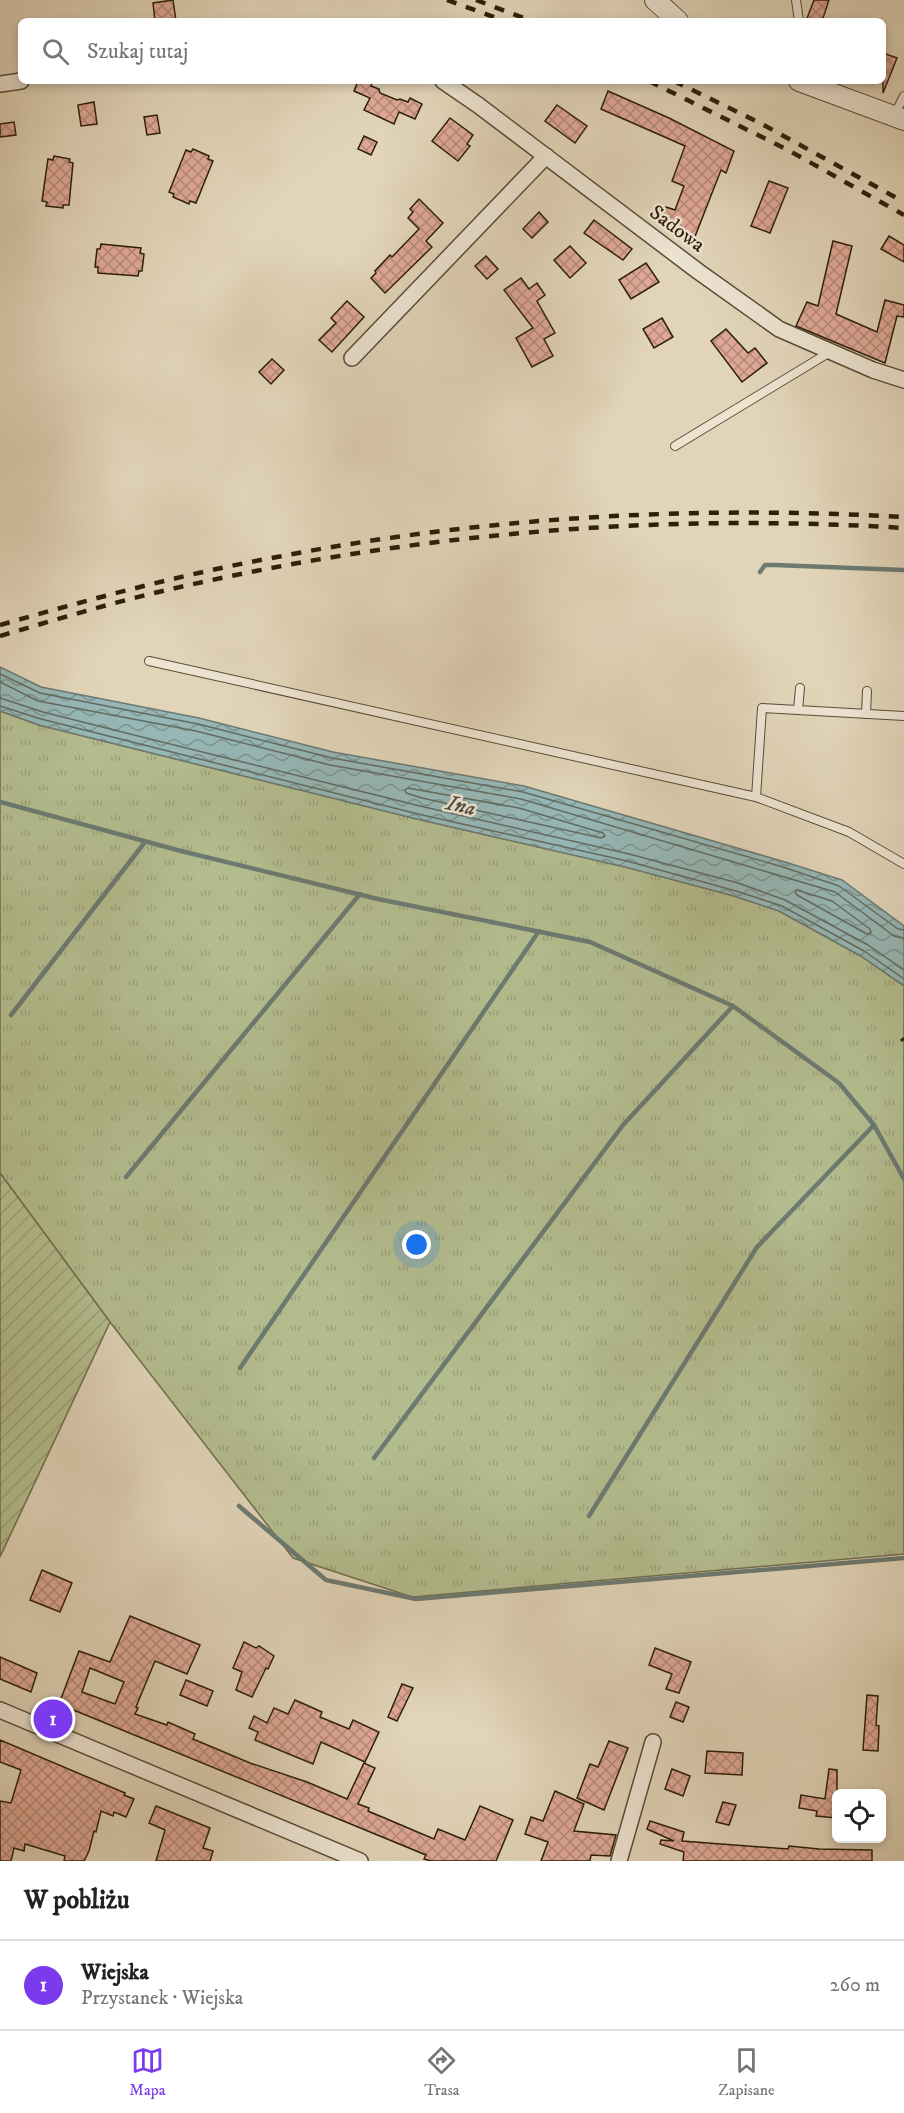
<!DOCTYPE html>
<html lang="pl">
<head>
<meta charset="utf-8">
<style>
  body { margin:0; font-family:"IM FELL DW Pica",serif; background:#f6f6f6; color:#222 }
  .controls { position:absolute; right:18px; bottom:18px; display:grid; overflow:hidden; border-radius:9px; box-shadow:0 3px 9px #0003 }
  .controls button { width:54px; height:54px; display:grid; place-items:center; padding:0; border:0; border-bottom:2px solid #e0e0e0; background:#fff; color:#222; font:30px sans-serif }
  .you { position:absolute; left:417px; top:1245px; width:21px; height:21px; margin:-15px; border:4px solid #fff; border-radius:50%; background:#1a73e8; box-shadow:0 0 0 9px #1a73e833 }
  .badge { display:grid; place-items:center; width:39px; height:39px; border-radius:50%; background:#7c3aed; color:#fff; font-size:20px; font-weight:700 }
  .pin { position:absolute; translate:-50% -50%; border:3px solid #fff; box-shadow:0 2px 6px #0006 }
  .list { margin:0; padding:0; list-style:none }
  h2 { display:flex; justify-content:space-between; align-items:center; height:78px; margin:0; padding:0 24px; font-size:26px }
  h2 small { font-size:20px; font-weight:400; color:#767676 }
  .list li { display:grid; grid-template-columns:39px 1fr auto; gap:18px; align-items:center; box-sizing:border-box; height:90px; padding:0 24px; border-top:2px solid #e0e0e0 }
  .list b { display:block; font-size:22px; white-space:nowrap }
  .list p { margin:0; font-size:20px; white-space:nowrap; color:#767676 }
  .list em { font-size:20px; font-style:normal; color:#767676 }
  .icon { flex:none; width:33px; height:33px; fill:none; stroke:currentColor; stroke-width:2; stroke-linecap:round; stroke-linejoin:round }
  .map { position:relative; flex:none; width:904px; height:1861px; overflow:hidden }
  .search { position:absolute; background:#fff; box-shadow:0 3px 9px #0003; left:18px; right:18px; top:18px; height:66px; display:flex; align-items:center; gap:15px; box-sizing:border-box; padding:0 21px; border-radius:9px; color:#767676; font-size:22px }
  .sheet { height:168px; background:#fff }
  nav { display:flex; justify-content:space-around; align-items:center; box-sizing:border-box; height:84px; border-top:2px solid #e0e0e0; background:#fff; font-size:16px; color:#767676 }
  nav a { display:grid; justify-items:center; gap:3px }
  nav .on { color:#7c3aed }
  .map>svg:first-child { display:block }
  .grass { fill:url(#grass-tufts); stroke:#706e4c; stroke-width:1.5 }
  .garden { fill:url(#garden-furrows); stroke:#706e4c; stroke-width:1.5 }
  .water { fill:url(#water-waves); stroke:#6c7a71; stroke-width:1.5 }
  .lines { fill:none; stroke-linecap:round; stroke-linejoin:round }
  .shore { stroke:#626b60; stroke-width:1.5 }
  .stream { stroke:#6c7a71; stroke-width:4.5 }
  .building { fill:url(#building-cross-hatch); stroke:#2d1f0a; stroke-width:1.5; fill-rule:evenodd }
  .service-casing { stroke:#5a4c36; stroke-width:10 }
  .minor-casing { stroke:#5a4c36; stroke-width:18 }
  .tertiary-casing { stroke:#5a4c36; stroke-width:22 }
  .path { stroke:#2d1f0a; stroke-width:3; stroke-dasharray:4.5 3; stroke-linecap:butt }
  .service { stroke:#ece3d1; stroke-width:8 }
  .minor { stroke:#ece3d1; stroke-width:15 }
  .tertiary { stroke:#ece3d1; stroke-width:20 }
  .rail { stroke:#2d1f0a; stroke-width:4.5; stroke-dasharray:10 10; stroke-linecap:butt }
  .labels { text-anchor:middle; dominant-baseline:central; stroke-width:5; stroke-linejoin:round; paint-order:stroke }
  .street-label { font-size:21px; fill:#2d1f0a; stroke:#ece3d1 }
  .water-label { font-size:22px; font-style:italic; fill:#4c4d3e; stroke:#ece3d1 }
</style>
</head>
<body>
<div class="map">
<svg width="904" height="1861" viewBox="0 0 904 1861">
  <defs>
    <pattern id="grass-tufts" width="24" height="20" patternUnits="userSpaceOnUse" patternTransform="scale(1.5)"><rect width="24" height="20" fill="#b3bc8e"/><path d="M3 7l-1-3M5 7V3M7 7l1-3M15 17l-1-3M17 17v-4M19 17l1-3" fill="none" stroke="#9aa179"/></pattern>
    <pattern id="garden-furrows" width="10" height="10" patternUnits="userSpaceOnUse" patternTransform="scale(1.5)"><rect width="10" height="10" fill="#b3bc8e"/><path d="M-1 1l2-2M0 10L10 0M9 11l2-2" fill="none" stroke="#9aa179"/></pattern>
    <pattern id="water-waves" width="16" height="10" patternUnits="userSpaceOnUse" patternTransform="scale(1.5)"><rect width="16" height="10" fill="#96b7b6"/><path d="M0 5q4-4 8 0t8 0" fill="none" stroke="#7b9492"/></pattern>
    <pattern id="building-cross-hatch" width="8" height="8" patternUnits="userSpaceOnUse" patternTransform="scale(1.5)"><rect width="8" height="8" fill="#dfa896"/><path d="M0 0l8 8M0 8l8-8" fill="none" stroke="#b58879"/></pattern>
  </defs>
  <rect width="100%" height="100%" fill="#e1d4b8"/>
  <filter id="stains"><feTurbulence type="fractalNoise" baseFrequency=".00333" numOctaves="4"/><feColorMatrix values="0 0 0 0 .2 0 0 0 0 .09 0 0 0 0 .02 0 0 0 .5 -.17"/></filter>
  <radialGradient id="worn" r=".72"><stop offset=".6" stop-color="#630" stop-opacity="0"/><stop offset="1" stop-color="#630" stop-opacity=".3"/></radialGradient>
  <path class="grass" d="M0,711L39,725L417,819L630,868L734,896L779,911L861,956L904,986V1554L412,1597L293,1558L110,1322L0,1173Z"/>
  <path class="garden" d="M0,1173L110,1322L0,1557Z"/>
  <path class="water" d="M0,667L41,687L199,718L333,752L524,786L785,862L842,880L904,926V986L861,956L779,911L734,896L625,867L417,819L39,725L0,711Z"/>
  <g class="lines">
    <g class="shore">
      <path d="M0,674L40,693L198,724L332,758L523,792L783,867L839,886L898,929L904,930"/>
      <path d="M0,682L38,701L196,731L330,765L521,799L835,892L894,936L904,938"/>
      <path d="M0,698L43,712L146,738L420,806L629,854L738,883L785,900L868,945L904,970"/>
      <path d="M0,706L41,719L144,745L418,814L627,861L736,891L782,906L864,951L904,979"/>
      <path d="M408,788L519,808L603,833L605,836L601,838L422,798L406,793L405,790Z"/>
      <path d="M797,890L832,901L870,929L871,933L867,934L797,895L795,892Z"/>
    </g>
    <g class="stream">
      <path d="M760,572L765,565H775L904,570"/>
      <path d="M0,802L181,851L378,899L590,942L733,1006L839,1083L874,1125L904,1179"/>
      <path d="M11,1015L145,842"/>
      <path d="M126,1177L360,894"/>
      <path d="M240,1368L539,931"/>
      <path d="M374,1458L623,1125L733,1006"/>
      <path d="M239,1506L326,1580L416,1599L904,1558"/>
      <path d="M589,1516L757,1247L874,1125"/>
    </g>
  </g>
  <g class="building">
    <path d="M173,0L176,21H155L153,3Z"/>
    <path d="M814,0H829L822,21H806Z"/>
    <path d="M883,53L897,58L883,93Z"/>
    <path d="M358,81H373L371,86L379,89L380,93L397,100L400,99L408,102L410,98L422,104L415,119L399,112L394,124L364,110L370,98L354,91Z"/>
    <path d="M608,91L669,118L734,151L726,173L721,170L694,239L674,232L677,227L661,221L666,207L675,210L684,186L672,181L685,146L601,109Z"/>
    <path d="M94,102L97,124L81,126L78,105Z"/>
    <path d="M557,105L587,126L575,143L545,121Z"/>
    <path d="M157,115L160,133L147,135L144,117Z"/>
    <path d="M450,118L473,135L467,144L470,146L458,161L432,141Z"/>
    <path d="M14,122L16,135L0,137V124Z"/>
    <path d="M364,136L377,142L371,155L358,149Z"/>
    <path d="M193,149L209,156L208,159L213,161L196,203L190,201L189,204L173,197L174,194L169,192L186,150L191,152Z"/>
    <path d="M54,156L70,159L69,162L73,163L69,205H63V208L46,206L47,202L42,201L48,159L53,160Z"/>
    <path d="M769,181L788,188L770,233L751,226Z"/>
    <path d="M419,199L443,223L426,241L432,247L385,293L371,278L376,273L375,271L390,255L392,257L419,229L408,218L413,212L410,209Z"/>
    <path d="M539,212L548,222L532,238L523,229Z"/>
    <path d="M594,220L632,249L623,260L584,233Z"/>
    <path d="M889,236L904,245V262L881,249Z"/>
    <path d="M833,241L852,246L836,314L877,332L885,300L904,305V317L897,316L885,363L796,326L807,302L818,306Z"/>
    <path d="M101,244L141,248L140,253L144,254L142,271H139L138,276L98,273V267H95L97,249H100Z"/>
    <path d="M570,246L586,263L570,278L554,260Z"/>
    <path d="M486,256L498,269L487,279L475,266Z"/>
    <path d="M646,263L659,282L631,299L619,280Z"/>
    <path d="M521,278L529,289L537,283L545,295L537,301L555,333L544,339L553,356L532,367L516,338L533,328L504,290Z"/>
    <path d="M347,301L364,317L332,352L319,340L336,323L331,318Z"/>
    <path d="M662,318L673,337L654,348L643,329Z"/>
    <path d="M726,329L748,353L755,348L767,363L742,382L711,341Z"/>
    <path d="M272,359L284,370L271,384L259,372Z"/>
    <path d="M42,1570L72,1583L60,1612L30,1600Z"/>
    <path d="M130,1616L200,1645L187,1674L155,1661L136,1707L138,1708L135,1714L167,1725L168,1722L195,1734L193,1739L250,1763L307,1782L347,1799L364,1763L375,1768L358,1804L369,1808L368,1811L434,1839L438,1829L465,1840L480,1806L513,1820L496,1861H431L424,1859L426,1855L59,1704L79,1651L110,1662ZM90,1668L124,1682L115,1704L82,1692Z"/>
    <path d="M244,1642L256,1648L259,1646L274,1656L268,1669L266,1668L252,1697L236,1690L242,1672L233,1668Z"/>
    <path d="M655,1648L691,1662L679,1693L666,1689L672,1674L649,1665Z"/>
    <path d="M0,1657L37,1673L31,1692L0,1679Z"/>
    <path d="M186,1680L213,1691L207,1706L180,1695Z"/>
    <path d="M402,1684L413,1688L397,1721L388,1717Z"/>
    <path d="M867,1695L878,1696L876,1725L879,1726L878,1751L863,1750Z"/>
    <path d="M295,1700L322,1712L320,1717L349,1729L353,1720L379,1732L365,1762L321,1742L313,1764L255,1740L258,1732L249,1728L254,1716L267,1723L274,1708L288,1714Z"/>
    <path d="M676,1702L689,1707L683,1722L670,1717Z"/>
    <path d="M0,1740L125,1793L124,1795L134,1799L126,1817L114,1812L113,1816L101,1811L96,1832L94,1831L89,1851L84,1861H64L65,1856L25,1844L24,1851L14,1848L11,1861H0V1801L11,1803L21,1770L0,1762Z"/>
    <path d="M609,1741L628,1748L604,1810L577,1798L590,1764L598,1767Z"/>
    <path d="M707,1751L743,1753L742,1775L705,1773Z"/>
    <path d="M672,1769L690,1776L683,1796L665,1789Z"/>
    <path d="M829,1769L837,1770V1818L816,1816L817,1811L799,1808L801,1795L825,1799Z"/>
    <path d="M555,1791L584,1804L574,1831L616,1835L610,1856L591,1855L590,1861H541L548,1842L525,1834L531,1817L543,1821Z"/>
    <path d="M723,1802L736,1805L729,1825L716,1822Z"/>
    <path d="M156,1806L210,1828L203,1848L213,1851L210,1861H156L165,1830L149,1823Z"/>
    <path d="M650,1821L684,1832L682,1841L788,1849L789,1846L819,1849L872,1850V1861H683L684,1852L660,1844L661,1840L674,1841L647,1829Z"/>
  </g>
  <g class="lines">
    <defs>
      <g id="service">
        <path d="M796,0L799,21"/>
        <path d="M894,116L904,96"/>
        <path d="M675,446L830,352"/>
        <path d="M149,661L756,797"/>
        <path d="M798,710L800,688"/>
        <path d="M866,714L867,691"/>
        <path d="M904,716L762,708L756,797L849,832L904,864"/>
      </g>
      <g id="minor">
        <path d="M443,81L478,105L699,272L779,329L873,370L904,380"/>
        <path d="M0,84L21,81"/>
        <path d="M352,358L546,156"/>
        <path d="M0,1710L360,1861"/>
        <path d="M619,1861L653,1742"/>
      </g>
      <g id="tertiary">
        <path d="M655,0L678,21"/>
        <path d="M799,81L904,120"/>
      </g>
    </defs>
    <use href="#service" class="service-casing"/>
    <use href="#minor" class="minor-casing"/>
    <use href="#tertiary" class="tertiary-casing"/>
    <path class="path" d="M901,1041L904,1038"/>
    <use href="#service" class="service"/>
    <use href="#minor" class="minor"/>
    <use href="#tertiary" class="tertiary"/>
    <g class="rail">
      <path d="M447,0L505,21"/>
      <path d="M476,0L532,21"/>
      <path d="M649,81L788,150L904,215"/>
      <path d="M674,81L760,123L904,202"/>
      <path d="M0,625C91,599 183,574 277,557C483,517 694,505 904,517"/>
      <path d="M0,636C48,622 97,607 146,595C395,535 649,512 904,528"/>
    </g>
  </g>
  <g class="labels">
    <g class="street-label">
      <text transform="translate(677 229) rotate(37)">Sadowa</text>
    </g>
    <g class="water-label">
      <text transform="translate(461 806) rotate(13)">Ina</text>
    </g>
  </g>
  <rect width="100%" height="100%" filter="url(#stains)"/>
  <rect width="100%" height="100%" fill="url(#worn)"/>
</svg>
<div class="controls">
<button><svg class="icon" aria-label="locate" viewBox="0 0 24 24"><circle cx="12" cy="12" r="6"/><path d="M12 2v4M12 18v4M2 12h4M18 12h4"/></svg></button>
</div>
<div class="you"></div>
<div class="pin badge" style="left:53px;top:1719px">1</div>
<div class="search"><svg class="icon" aria-label="search" viewBox="0 0 24 24"><circle cx="10" cy="10" r="6"/><path d="M15 15l6 6"/></svg>Szukaj tutaj</div>
</div>
<section class="sheet">
<h2>W pobliżu<small></small></h2>
<ul class="list">
<li><span class="badge">1</span><div><b>Wiejska</b><p>Przystanek · Wiejska</p></div><em>260 m</em></li>
</ul>
</section>
<nav>
<a class="on"><svg class="icon" aria-label="map" viewBox="0 0 24 24"><path d="M3 6l6-2 6 2 6-2v14l-6 2-6-2-6 2zM9 4v14M15 6v14"/></svg>Mapa</a>
<a><svg class="icon" aria-label="directions" viewBox="0 0 24 24"><path d="M12 3l9 9-9 9-9-9zM9 14v-3h6M13 9l2 2-2 2"/></svg>Trasa</a>
<a><svg class="icon" aria-label="saved" viewBox="0 0 24 24"><path d="M7 4h10v16l-5-4-5 4z"/></svg>Zapisane</a>
</nav>
</body>
</html>
